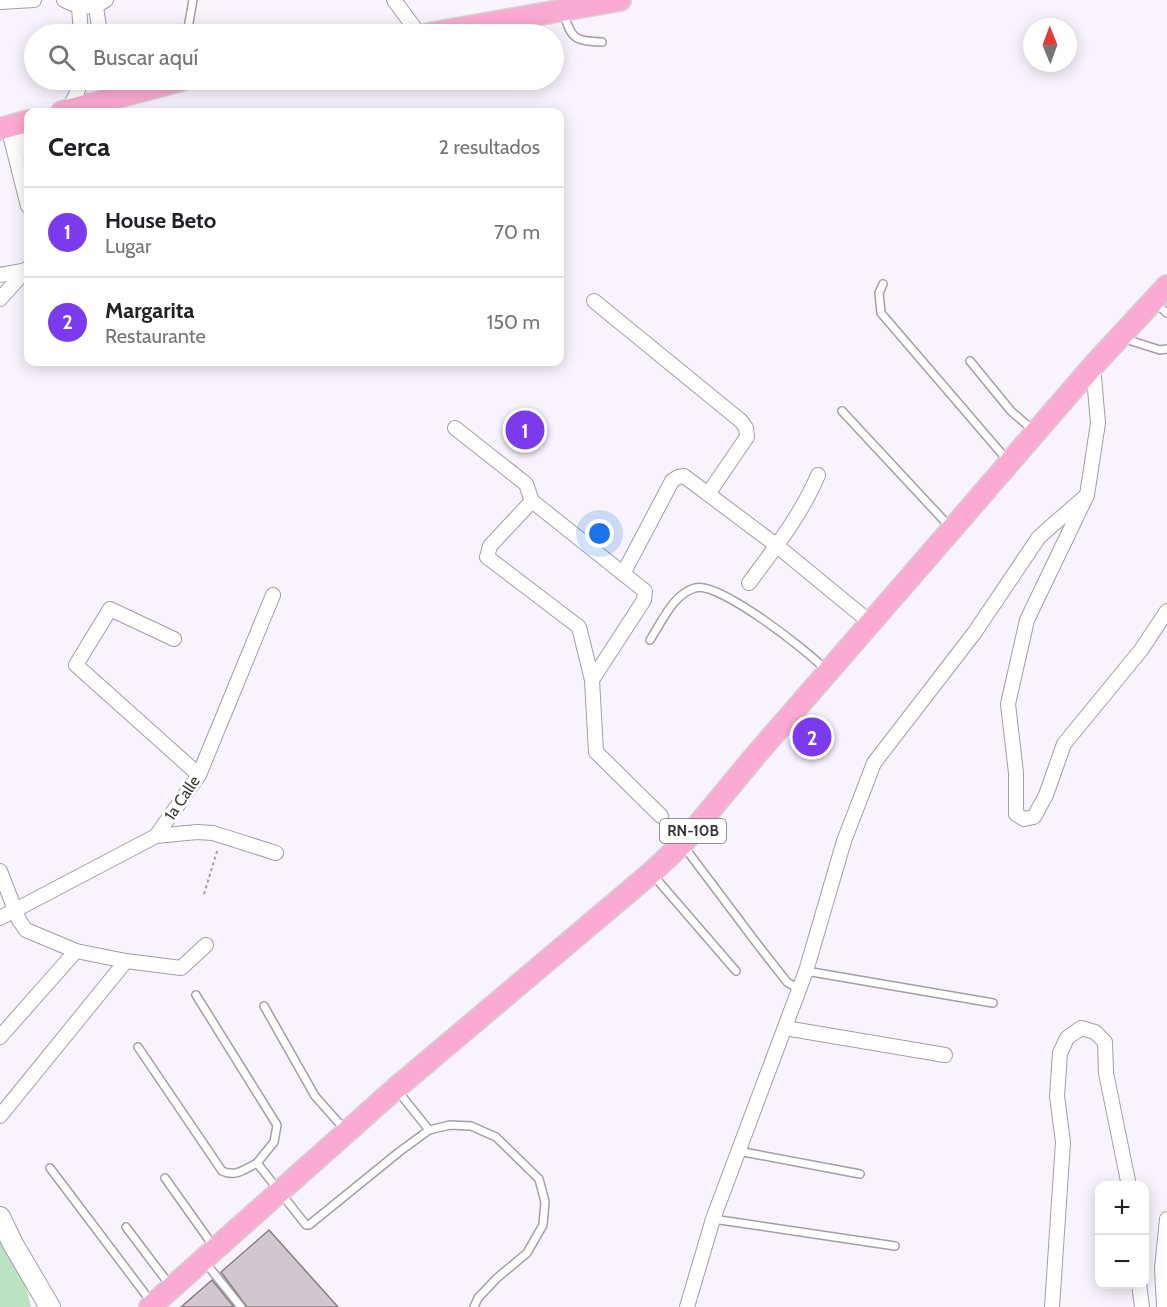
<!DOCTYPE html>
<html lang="es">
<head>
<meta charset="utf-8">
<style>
  body { margin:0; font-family:Cabin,sans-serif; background:#f6f6f6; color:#202124 }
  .controls { position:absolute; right:18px; bottom:18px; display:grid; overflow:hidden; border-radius:12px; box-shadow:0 3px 15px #0003 }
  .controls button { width:54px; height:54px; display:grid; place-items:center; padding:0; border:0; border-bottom:2px solid #e0e0e0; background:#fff; color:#202124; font:30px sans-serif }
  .compass { position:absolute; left:1023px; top:18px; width:54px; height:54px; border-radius:50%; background:#fff; box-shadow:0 3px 15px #0003; rotate:359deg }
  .you { position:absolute; left:600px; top:534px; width:21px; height:21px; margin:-15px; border:4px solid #fff; border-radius:50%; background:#1a73e8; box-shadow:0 0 0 9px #1a73e833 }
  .badge { display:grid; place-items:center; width:39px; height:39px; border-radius:50%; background:#7c3aed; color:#fff; font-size:20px; font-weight:700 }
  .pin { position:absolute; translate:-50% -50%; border:3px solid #fff; box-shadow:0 2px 6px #0006 }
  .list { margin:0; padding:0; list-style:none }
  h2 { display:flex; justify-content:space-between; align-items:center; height:78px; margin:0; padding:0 24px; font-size:26px }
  h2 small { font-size:20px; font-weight:400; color:#757577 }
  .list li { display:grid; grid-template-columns:39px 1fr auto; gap:18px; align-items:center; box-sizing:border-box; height:90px; padding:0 24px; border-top:2px solid #e0e0e0 }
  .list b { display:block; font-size:22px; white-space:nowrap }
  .list p { margin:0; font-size:20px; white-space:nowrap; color:#757577 }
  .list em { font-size:20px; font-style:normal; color:#757577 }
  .icon { flex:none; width:33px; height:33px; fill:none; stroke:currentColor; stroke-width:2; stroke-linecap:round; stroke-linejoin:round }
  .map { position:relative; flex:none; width:1167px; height:1307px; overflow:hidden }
  .search { position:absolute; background:#fff; box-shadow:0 3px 15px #0003; left:24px; top:24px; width:540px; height:66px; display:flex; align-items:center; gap:15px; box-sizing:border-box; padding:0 21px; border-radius:33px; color:#757577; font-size:22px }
  .panel { position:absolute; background:#fff; box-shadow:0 3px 15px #0003; left:24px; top:108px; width:540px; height:258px; border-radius:12px }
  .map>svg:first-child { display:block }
  .green { fill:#bbe2c3 }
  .building { fill:#d1c8cf; stroke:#867d84; stroke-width:1.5 }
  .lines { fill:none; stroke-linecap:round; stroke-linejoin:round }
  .lane-casing { stroke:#a39ea7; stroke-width:10 }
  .street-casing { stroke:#a39ea7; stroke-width:16 }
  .secondary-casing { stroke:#a39ea7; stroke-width:22 }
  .primary-casing { stroke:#d3d3d4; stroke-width:24 }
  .path { stroke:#9f9ca2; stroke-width:2; stroke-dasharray:3 3; stroke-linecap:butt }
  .lane { stroke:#fff; stroke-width:7 }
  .street { stroke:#fff; stroke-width:14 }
  .secondary { stroke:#fff; stroke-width:20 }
  .primary { stroke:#fbaad1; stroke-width:21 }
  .labels { text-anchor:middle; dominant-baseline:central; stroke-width:6; stroke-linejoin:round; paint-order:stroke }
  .shield { fill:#fff; stroke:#747275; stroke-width:1.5 }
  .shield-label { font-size:15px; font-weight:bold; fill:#38363a }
  .street-label { font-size:16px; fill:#38363a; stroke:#fff }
</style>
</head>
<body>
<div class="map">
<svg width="1167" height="1307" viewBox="0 0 1167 1307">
  <rect width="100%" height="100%" fill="#f8f3fc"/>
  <path class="green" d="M0,1235L20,1264L31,1307H0Z"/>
  <g class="building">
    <path d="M269,1230L338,1307H247L221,1272Z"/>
    <path d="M212,1280L234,1307H181Z"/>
  </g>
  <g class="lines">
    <defs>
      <g id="lane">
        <path d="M564,13C571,40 576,41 602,42"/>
        <path d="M187,34L193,0"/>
        <path d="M18,127L28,163"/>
        <path d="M883,284L879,293L881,313L1008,461"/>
        <path d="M1155,303L1167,313"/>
        <path d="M1122,338L1160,350L1167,349"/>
        <path d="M970,361L1011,411L1034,431"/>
        <path d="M842,411L950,527"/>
        <path d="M650,640C662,622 673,594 695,588C718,580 809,652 826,670"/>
        <path d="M661,816L758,945L787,982L800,990"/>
        <path d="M653,875L736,971"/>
        <path d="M806,971L993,1003"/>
        <path d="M196,995L277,1125L274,1142L257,1163L306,1225H309L399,1152L429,1130L450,1125L471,1126L496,1137L539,1179L545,1202L543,1225L527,1253L497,1278L478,1298L474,1307"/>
        <path d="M264,1006L315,1096L346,1131"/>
        <path d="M138,1047L222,1171C235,1177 244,1170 257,1163"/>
        <path d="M397,1090L429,1130"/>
        <path d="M738,1151L860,1174"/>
        <path d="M50,1168L152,1303"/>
        <path d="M165,1178L214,1247"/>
        <path d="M713,1219L895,1246"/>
        <path d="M126,1227L169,1284"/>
        <path d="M205,1262L241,1307"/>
      </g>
      <g id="street">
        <path d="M64,0C80,8 91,10 106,0"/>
        <path d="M394,0L419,34"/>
        <path d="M0,2L34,0"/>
        <path d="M79,7L81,34"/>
        <path d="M96,7L100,34"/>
        <path d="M110,80L111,84L120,96"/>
        <path d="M68,111L78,90L79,80"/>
        <path d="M8,127L28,206"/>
        <path d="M0,275L27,270"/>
        <path d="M0,299L28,268"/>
        <path d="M594,301L741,421L746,428L747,437L708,494"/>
        <path d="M1093,366L1098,423L1087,495L1027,620L1008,704L1016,773V814L1024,819L1034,817L1046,795L1064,744L1141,650L1167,611"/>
        <path d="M455,428L526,484L532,501L645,591L644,600L592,680"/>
        <path d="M532,501L490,546L487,557L579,627L592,680L596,752L661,816"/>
        <path d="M623,574L672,481L678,477L684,476L776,545L871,623"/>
        <path d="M749,583C774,549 802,514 818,475"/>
        <path d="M174,639L110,609L76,665L199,775"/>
        <path d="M156,836L197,832L213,833L276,853"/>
        <path d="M0,871L19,920L26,930L76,951L126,961L181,968L206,945"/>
        <path d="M0,918L156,836L199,775L273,595"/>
        <path d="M785,1028L945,1055"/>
        <path d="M0,1037L76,951"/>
        <path d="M0,1116L126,961"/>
        <path d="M1139,1284L1142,1307"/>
        <path d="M687,1307L713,1219L806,971L844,841L874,763L975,632L1039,537L1087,495"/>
        <path d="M1052,1307L1063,1142L1057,1096L1060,1053L1067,1038L1081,1028L1095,1032L1105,1042L1106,1073L1129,1186"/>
        <path d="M1164,1307L1162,1268L1167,1219"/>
      </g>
      <path id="secondary" d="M0,1217L13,1244L50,1307"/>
      <g id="primary">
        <path d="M428,34L620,0"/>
        <path d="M62,112L182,80"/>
        <path d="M0,129L28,121"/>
        <path d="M150,1307L395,1089L651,873L683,843L755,756L952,529L1093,366L1167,286"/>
      </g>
    </defs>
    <use href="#lane" class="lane-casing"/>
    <use href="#street" class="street-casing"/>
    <use href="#secondary" class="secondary-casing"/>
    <use href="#primary" class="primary-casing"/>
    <path class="path" d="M204,894L218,848"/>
    <use href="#lane" class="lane"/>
    <use href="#street" class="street"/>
    <use href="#secondary" class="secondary"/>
    <use href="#primary" class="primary"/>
  </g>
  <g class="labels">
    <rect class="shield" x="660" y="819" width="66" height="24" rx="4.5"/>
    <g class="shield-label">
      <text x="693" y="831">RN-10B</text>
    </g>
    <g class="street-label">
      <text transform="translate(182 798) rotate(-56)">1a Calle</text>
    </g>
  </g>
</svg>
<div class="controls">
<button>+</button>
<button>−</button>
</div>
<svg class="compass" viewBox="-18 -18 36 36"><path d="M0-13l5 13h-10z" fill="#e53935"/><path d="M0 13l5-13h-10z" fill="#757577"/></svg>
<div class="you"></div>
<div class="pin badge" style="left:525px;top:430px">1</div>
<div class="pin badge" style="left:812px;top:737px">2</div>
<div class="search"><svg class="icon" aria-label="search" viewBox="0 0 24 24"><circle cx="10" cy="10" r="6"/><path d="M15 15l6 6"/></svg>Buscar aquí</div>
<section class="panel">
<h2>Cerca<small>2 resultados</small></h2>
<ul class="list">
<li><span class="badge">1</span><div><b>House Beto</b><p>Lugar</p></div><em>70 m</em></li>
<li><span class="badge">2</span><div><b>Margarita</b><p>Restaurante</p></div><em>150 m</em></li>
</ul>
</section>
</div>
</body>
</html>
